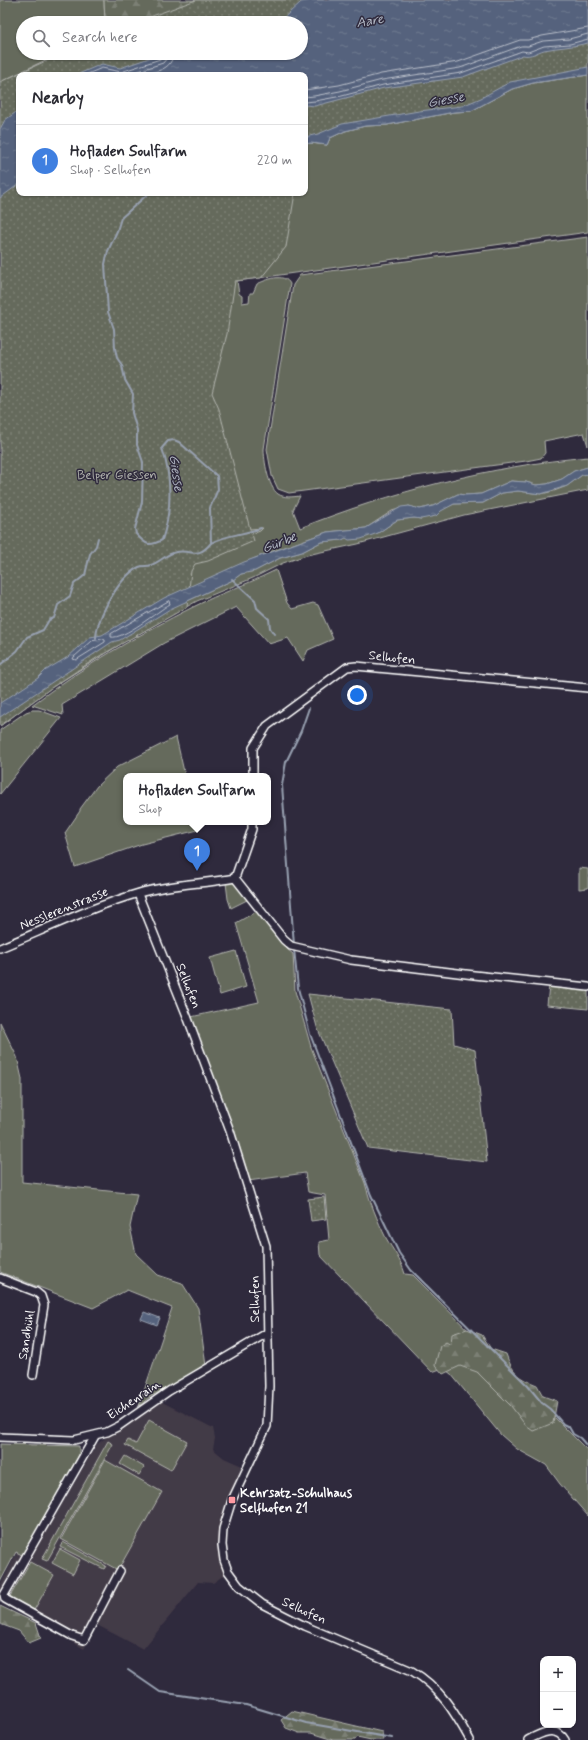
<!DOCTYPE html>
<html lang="en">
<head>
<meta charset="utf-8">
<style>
  body { margin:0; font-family:Mynerve,sans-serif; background:#f2f2f3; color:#2b2b33 }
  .controls { position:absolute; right:12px; bottom:12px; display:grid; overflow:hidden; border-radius:8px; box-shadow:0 1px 3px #0004 }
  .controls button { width:36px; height:36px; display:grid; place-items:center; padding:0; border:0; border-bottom:1px solid #e1e1e2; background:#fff; color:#2b2b33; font:20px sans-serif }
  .you { position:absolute; left:357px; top:695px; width:14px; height:14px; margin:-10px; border:3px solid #fff; border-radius:50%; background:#1a73e8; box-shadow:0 0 0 6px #1a73e833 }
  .badge { display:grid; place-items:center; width:26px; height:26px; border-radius:50%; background:#b45309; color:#fff; font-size:13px; font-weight:700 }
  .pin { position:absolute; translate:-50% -33px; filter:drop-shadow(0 1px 2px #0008) }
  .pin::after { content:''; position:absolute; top:21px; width:14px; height:12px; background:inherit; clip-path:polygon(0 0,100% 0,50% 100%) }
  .popup { position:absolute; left:123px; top:773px; width:148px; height:52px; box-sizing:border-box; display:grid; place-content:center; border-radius:8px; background:#fff; filter:drop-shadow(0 1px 3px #0005); font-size:13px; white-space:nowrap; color:#7c7c81 }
  .popup b { font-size:15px; color:#2b2b33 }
  .popup::after { content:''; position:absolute; left:50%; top:100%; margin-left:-8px; border:8px solid transparent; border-top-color:#fff }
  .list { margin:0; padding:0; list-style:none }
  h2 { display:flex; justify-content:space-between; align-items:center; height:52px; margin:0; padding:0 16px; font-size:17px }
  h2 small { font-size:13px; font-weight:400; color:#7c7c81 }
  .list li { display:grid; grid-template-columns:26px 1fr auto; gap:12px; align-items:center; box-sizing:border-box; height:72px; padding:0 16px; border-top:1px solid #e1e1e2 }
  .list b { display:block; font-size:15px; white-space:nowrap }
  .list p { margin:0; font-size:13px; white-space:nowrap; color:#7c7c81 }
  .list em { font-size:13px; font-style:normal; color:#7c7c81 }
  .icon { flex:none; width:22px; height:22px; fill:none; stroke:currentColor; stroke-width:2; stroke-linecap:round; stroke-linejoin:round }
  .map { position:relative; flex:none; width:588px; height:1740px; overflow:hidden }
  .search { position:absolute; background:#fff; box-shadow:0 1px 3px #0004; left:16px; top:16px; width:292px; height:44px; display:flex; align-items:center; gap:10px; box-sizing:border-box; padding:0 14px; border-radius:22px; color:#7c7c81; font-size:15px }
  .panel { position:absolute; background:#fff; box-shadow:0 1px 3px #0004; left:16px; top:72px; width:292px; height:124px; border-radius:8px }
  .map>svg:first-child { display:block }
  .built { fill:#433a47 }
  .grass { fill:#656a5c; stroke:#b2b4ae }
  .forest { fill:url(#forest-firs); stroke:#b2b4ae }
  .park { fill:url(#park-dots); stroke:#b2b4ae }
  .water { fill:url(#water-ripples); stroke:#98a1b1 }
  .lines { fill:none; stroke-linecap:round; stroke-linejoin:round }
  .shore { stroke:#bbc0cb; stroke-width:1 }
  .stream { stroke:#98a1b1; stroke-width:2 }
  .minor-casing { stroke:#fff; stroke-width:10 }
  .minor { stroke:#2f2a3d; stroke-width:7 }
  .poi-dot { fill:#ff9aa2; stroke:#2f2a3d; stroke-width:1.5 }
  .labels { text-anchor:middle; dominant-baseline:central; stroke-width:3; stroke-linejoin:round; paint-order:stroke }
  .park-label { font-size:13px; fill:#b2b4ae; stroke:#2f2a3d }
  .street-label { font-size:13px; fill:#fff; stroke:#2f2a3d }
  .poi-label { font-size:13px; font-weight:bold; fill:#fff; stroke:#2f2a3d; text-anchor:start }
  .water-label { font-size:14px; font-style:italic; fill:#b2b8c4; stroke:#2f2a3d }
</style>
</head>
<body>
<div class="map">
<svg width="588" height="1740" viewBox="0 0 588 1740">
  <defs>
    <pattern id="forest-firs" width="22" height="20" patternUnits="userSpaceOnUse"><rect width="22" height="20" fill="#656a5c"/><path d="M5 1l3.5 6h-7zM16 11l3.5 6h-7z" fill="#7c8074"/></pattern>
    <pattern id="park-dots" width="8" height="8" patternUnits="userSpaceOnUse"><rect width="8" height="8" fill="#656a5c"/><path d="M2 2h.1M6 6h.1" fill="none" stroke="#7c8074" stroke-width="1.8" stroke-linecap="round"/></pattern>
    <pattern id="water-ripples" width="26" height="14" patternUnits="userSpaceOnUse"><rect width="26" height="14" fill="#54627d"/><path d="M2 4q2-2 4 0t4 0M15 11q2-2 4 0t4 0" fill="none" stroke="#6e7a90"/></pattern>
  </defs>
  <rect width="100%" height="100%" fill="#2f2a3d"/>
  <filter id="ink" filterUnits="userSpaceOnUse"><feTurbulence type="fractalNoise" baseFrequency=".025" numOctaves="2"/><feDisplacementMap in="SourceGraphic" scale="8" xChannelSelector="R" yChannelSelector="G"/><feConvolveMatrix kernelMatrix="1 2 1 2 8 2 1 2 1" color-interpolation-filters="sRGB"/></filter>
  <g filter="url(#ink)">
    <path class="built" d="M160,1401L213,1428L215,1438L213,1449L224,1458L242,1466L225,1507L219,1538L224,1575L213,1583L198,1582L143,1649L97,1625L84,1649L0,1599V1586L18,1551L31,1557L97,1444Z"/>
    <g class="grass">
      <path d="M0,0H104L105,23H23V53H60L0,82Z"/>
      <path d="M588,75V232L237,281L239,294L242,296V303L249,302L250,293H253L257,284C266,280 284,272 290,284L264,449C264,460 268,487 278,494C284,498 292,497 300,496L293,510L300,528C391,492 490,466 588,457V467L574,471L562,479L547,484L536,485L526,482L511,481L481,494L465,495L458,494L433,506L420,509L409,506L392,511L366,528L327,532L262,555L172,595L0,690L127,193H305V144L311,143L327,145L330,138L345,131L365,126L387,125L454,112L471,111L512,89L533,83Z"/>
      <path d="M588,237V446L584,433L544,441L545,453L541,458L526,461L289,493L278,489L272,476L267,449L293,285L300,275Z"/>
      <path d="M588,474V490L464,515L358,544L307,555L283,563L253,578L197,601L124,642L51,688L0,726V717L170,609L233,580L241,574L255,571L280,558L302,552L321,542L342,540L346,537L378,533L397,520L414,518L421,519L454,504L483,503L502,493L518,491L541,494L554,491L567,486L582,475Z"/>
      <path d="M276,570L287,603L292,609L313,603L318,605L333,639L308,650L303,661L288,638L269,644L236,607L164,643L62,705L63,715L32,705C82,667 138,635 193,607C220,593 249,584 276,570Z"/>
      <path d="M32,710H39L61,718L0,794V730L26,712Z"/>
      <path d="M176,737L185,776H126V822H196L198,830L142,844L75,867L65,833L80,811V809L97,786L117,767Z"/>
      <path d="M579,868L588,869V888L579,889Z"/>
      <path d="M235,882L249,899L231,908L228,899L226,883Z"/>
      <path d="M259,910L287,949L293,954L295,991L311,1047L365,1183C370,1202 377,1220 386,1238C393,1250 401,1260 405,1274L413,1275L588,1451V1516L560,1484L546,1465L517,1449L501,1435L451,1374L443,1368L432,1372L320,1255L319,1242L329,1240L325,1195L308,1192L305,1173L248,1181L191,1017L259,1002L236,923Z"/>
      <path d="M236,951L246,987L220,995L210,958Z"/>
      <path d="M0,1022L17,1057L22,1079V1182L137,1194L130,1227L136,1254L158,1275L182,1283L198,1308L206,1366L150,1397L139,1406L172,1308L127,1290L93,1308L0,1272Z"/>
      <path d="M149,1420L187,1441L171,1470L125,1445L128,1440L136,1444Z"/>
      <path d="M108,1441L113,1444L47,1561L42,1559Z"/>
      <path d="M0,1444L79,1446V1455L24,1556L16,1552L0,1582Z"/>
      <path d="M125,1456L144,1467L139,1475L120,1464Z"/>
      <path d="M105,1460L162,1492L118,1570L61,1539Z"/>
      <path d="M63,1542L106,1566L104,1569L60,1547Z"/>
      <path d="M60,1549L80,1560L73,1574L52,1563Z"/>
      <path d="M30,1562L54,1575L33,1612L9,1598Z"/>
    </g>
    <g class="forest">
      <path d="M104,0H313L278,23H105Z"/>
      <path d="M467,1329L482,1335L491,1349L506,1354C512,1372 519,1378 537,1385L543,1396L557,1401L553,1423L533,1431L526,1426L511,1406L477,1372L460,1366L443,1374L435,1365L440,1346L446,1342L451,1345L452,1334Z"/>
      <path d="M0,1606L36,1623L41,1638L29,1643L19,1631L0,1624Z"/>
      <path d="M292,1711L382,1732L383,1740H371L357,1737L355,1740H333L311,1733H299L286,1728L281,1720Z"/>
    </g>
    <g class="park">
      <path d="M196,0H588V75L533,83L512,89L471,111L454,112L387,125L365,126L345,131L330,138L327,145L311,143L305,144V75H19V193H295L286,247L261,278L235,281L227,334L212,393L219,409L250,529L263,528L260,531L252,534L254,541L208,561L195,564L191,571L187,607L98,657L51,688L0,726V82L63,53H301V23H133Z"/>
      <path d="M549,985L588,990V1009L547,1005Z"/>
      <path d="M308,994L452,1009L454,1044L475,1050L487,1162L368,1148L317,1027Z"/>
      <path d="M324,1197L326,1219L311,1221L308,1199Z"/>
    </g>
    <g class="water">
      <path d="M313,0H588V43C573,47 559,47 544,50C537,52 531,57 523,55L463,77L384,88L315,106L305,105V75H76L102,64L120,68L164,53H301V23H278L301,2Z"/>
      <path d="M588,67V75L533,83L512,89L471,111L454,112L387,125L365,126L345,131L330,138L327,145L311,143L305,144V137L318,134L342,124L419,111L462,106L481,98L510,82Z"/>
      <path d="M19,110V184L0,198V129L5,120Z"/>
      <path d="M588,467V474L582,475L567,486L541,494L518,491L502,493L483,503L454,504L441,511L436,516L421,519L414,518L397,520L378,533L361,539L349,540L346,538L342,540L321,542L302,552L280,558L255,571L241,574L233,580L170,609L120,640L112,642L0,717V703L38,678L46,670L68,657L90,637L102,635L164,598L244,562L327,532L366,528L401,507L409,506L420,509L433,506L458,494L465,495L481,494L511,481L526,482L536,485L547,484L562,479L574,471Z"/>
      <path d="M144,1312L160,1318L157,1325L141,1319Z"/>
    </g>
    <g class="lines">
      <g class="shore">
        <path d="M85,75L102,68L121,72L160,59L162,53"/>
        <path d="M126,75L163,63L167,58V53"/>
        <path d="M143,75C156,71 173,70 173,53"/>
        <path d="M305,90L339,85L381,74L458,62L520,40H528L542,36L588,28"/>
        <path d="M305,97L314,96L340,91L382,80L460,68L521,46H528L543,41L569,39L588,34"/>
        <path d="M305,102L315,101L342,96L383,85L461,73L522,51L528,52L544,46L570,44L588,39"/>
        <path d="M169,601L170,604C158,611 123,640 111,637V634Z"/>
        <path d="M103,639L105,640V642L76,660L73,659L74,657L92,641Z"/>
      </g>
      <g class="stream">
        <path d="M211,543C227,534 244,535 261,528"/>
        <path d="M232,579L255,600L257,608L269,619L270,628L274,634"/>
        <path d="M96,638C97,617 119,577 139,567C143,565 148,567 151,565C160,562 166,554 176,552C192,549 197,560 211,543L210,508L218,489L217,476L179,442L174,440L168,441L162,448C172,477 172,511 162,540C149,547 146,545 136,534L135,529L142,502L143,462L137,445V430L132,413L133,394L125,380L122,365L117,358L115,348L114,329L108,312L105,264L108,251L117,231L121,218L149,193"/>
        <path d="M0,665L17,651L27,637L43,630L49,620L54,618L58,605L70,596L74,584L85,575L90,554L96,546L98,538"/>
        <path d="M294,945L282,785L286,762L301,731L309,708"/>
        <path d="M294,949L298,988L310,1034L371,1195L399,1253L411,1270L528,1386L542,1403L550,1409L563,1424L569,1427L573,1434L580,1438L588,1447"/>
        <path d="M128,1670L160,1692L246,1705L306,1723L392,1738"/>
      </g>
      <defs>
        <g id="minor">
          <path d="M253,776V748L267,726L347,667L356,666L588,688"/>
          <path d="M235,878L284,940L291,946L351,960L474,975L588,987"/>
          <path d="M235,878L252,829V822"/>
          <path d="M138,894L187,1016L230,1131L266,1246L269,1386L267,1426L232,1500L223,1529L222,1545L224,1560L228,1571L239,1586L262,1604L305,1626L412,1671C440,1687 455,1713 470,1740"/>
          <path d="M0,948C46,929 91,907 139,893C170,884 203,884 235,878"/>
          <path d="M0,1278L36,1292L41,1296L44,1305L33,1375"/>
          <path d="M95,1436L4,1595L5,1599L72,1636L84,1640L120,1571"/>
          <path d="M0,1437L74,1440L107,1432L119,1426L169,1391L267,1333"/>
          <path d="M528,1740C541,1733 556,1725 565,1740"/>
        </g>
      </defs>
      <use href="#minor" class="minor-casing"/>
      <use href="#minor" class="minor"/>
    </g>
  </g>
  <rect class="poi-dot" x="228" y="1496" width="8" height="8" rx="2"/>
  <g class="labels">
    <g class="park-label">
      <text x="117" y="475">Belper Giessen</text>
    </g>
    <g class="street-label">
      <text transform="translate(392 658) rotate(6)">Selhofen</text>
      <text transform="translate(64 909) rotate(-22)">Nesslerenstrasse</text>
      <text transform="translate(188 986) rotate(68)">Selhofen</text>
      <text transform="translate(255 1299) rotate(-90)">Selhofen</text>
      <text transform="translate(27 1335) rotate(-81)">Sandbühl</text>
      <text transform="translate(134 1400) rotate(-34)">Eichenrain</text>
      <text transform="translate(304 1611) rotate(25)">Selhofen</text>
    </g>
    <g class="poi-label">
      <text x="240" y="1493">Kehrsatz-Schulhaus<tspan x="240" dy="15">Selfhofen 21</tspan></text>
    </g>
    <g class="water-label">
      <text transform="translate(370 21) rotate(-10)">Aare</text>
      <text transform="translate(446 100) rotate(-10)">Giesse</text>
      <text transform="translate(176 473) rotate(82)">Giesse</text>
      <text transform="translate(279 543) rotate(-21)">Gürbe</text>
    </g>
  </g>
</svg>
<div class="controls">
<button>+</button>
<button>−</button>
</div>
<div class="you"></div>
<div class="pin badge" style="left:197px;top:871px;background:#3f7fe0">1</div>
<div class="popup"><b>Hofladen Soulfarm</b>Shop</div>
<div class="search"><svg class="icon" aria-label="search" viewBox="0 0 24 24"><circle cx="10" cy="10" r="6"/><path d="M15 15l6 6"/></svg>Search here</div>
<section class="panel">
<h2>Nearby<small></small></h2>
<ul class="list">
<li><span class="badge" style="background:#3f7fe0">1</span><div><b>Hofladen Soulfarm</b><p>Shop · Selhofen</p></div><em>220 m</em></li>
</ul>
</section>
</div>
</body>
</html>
